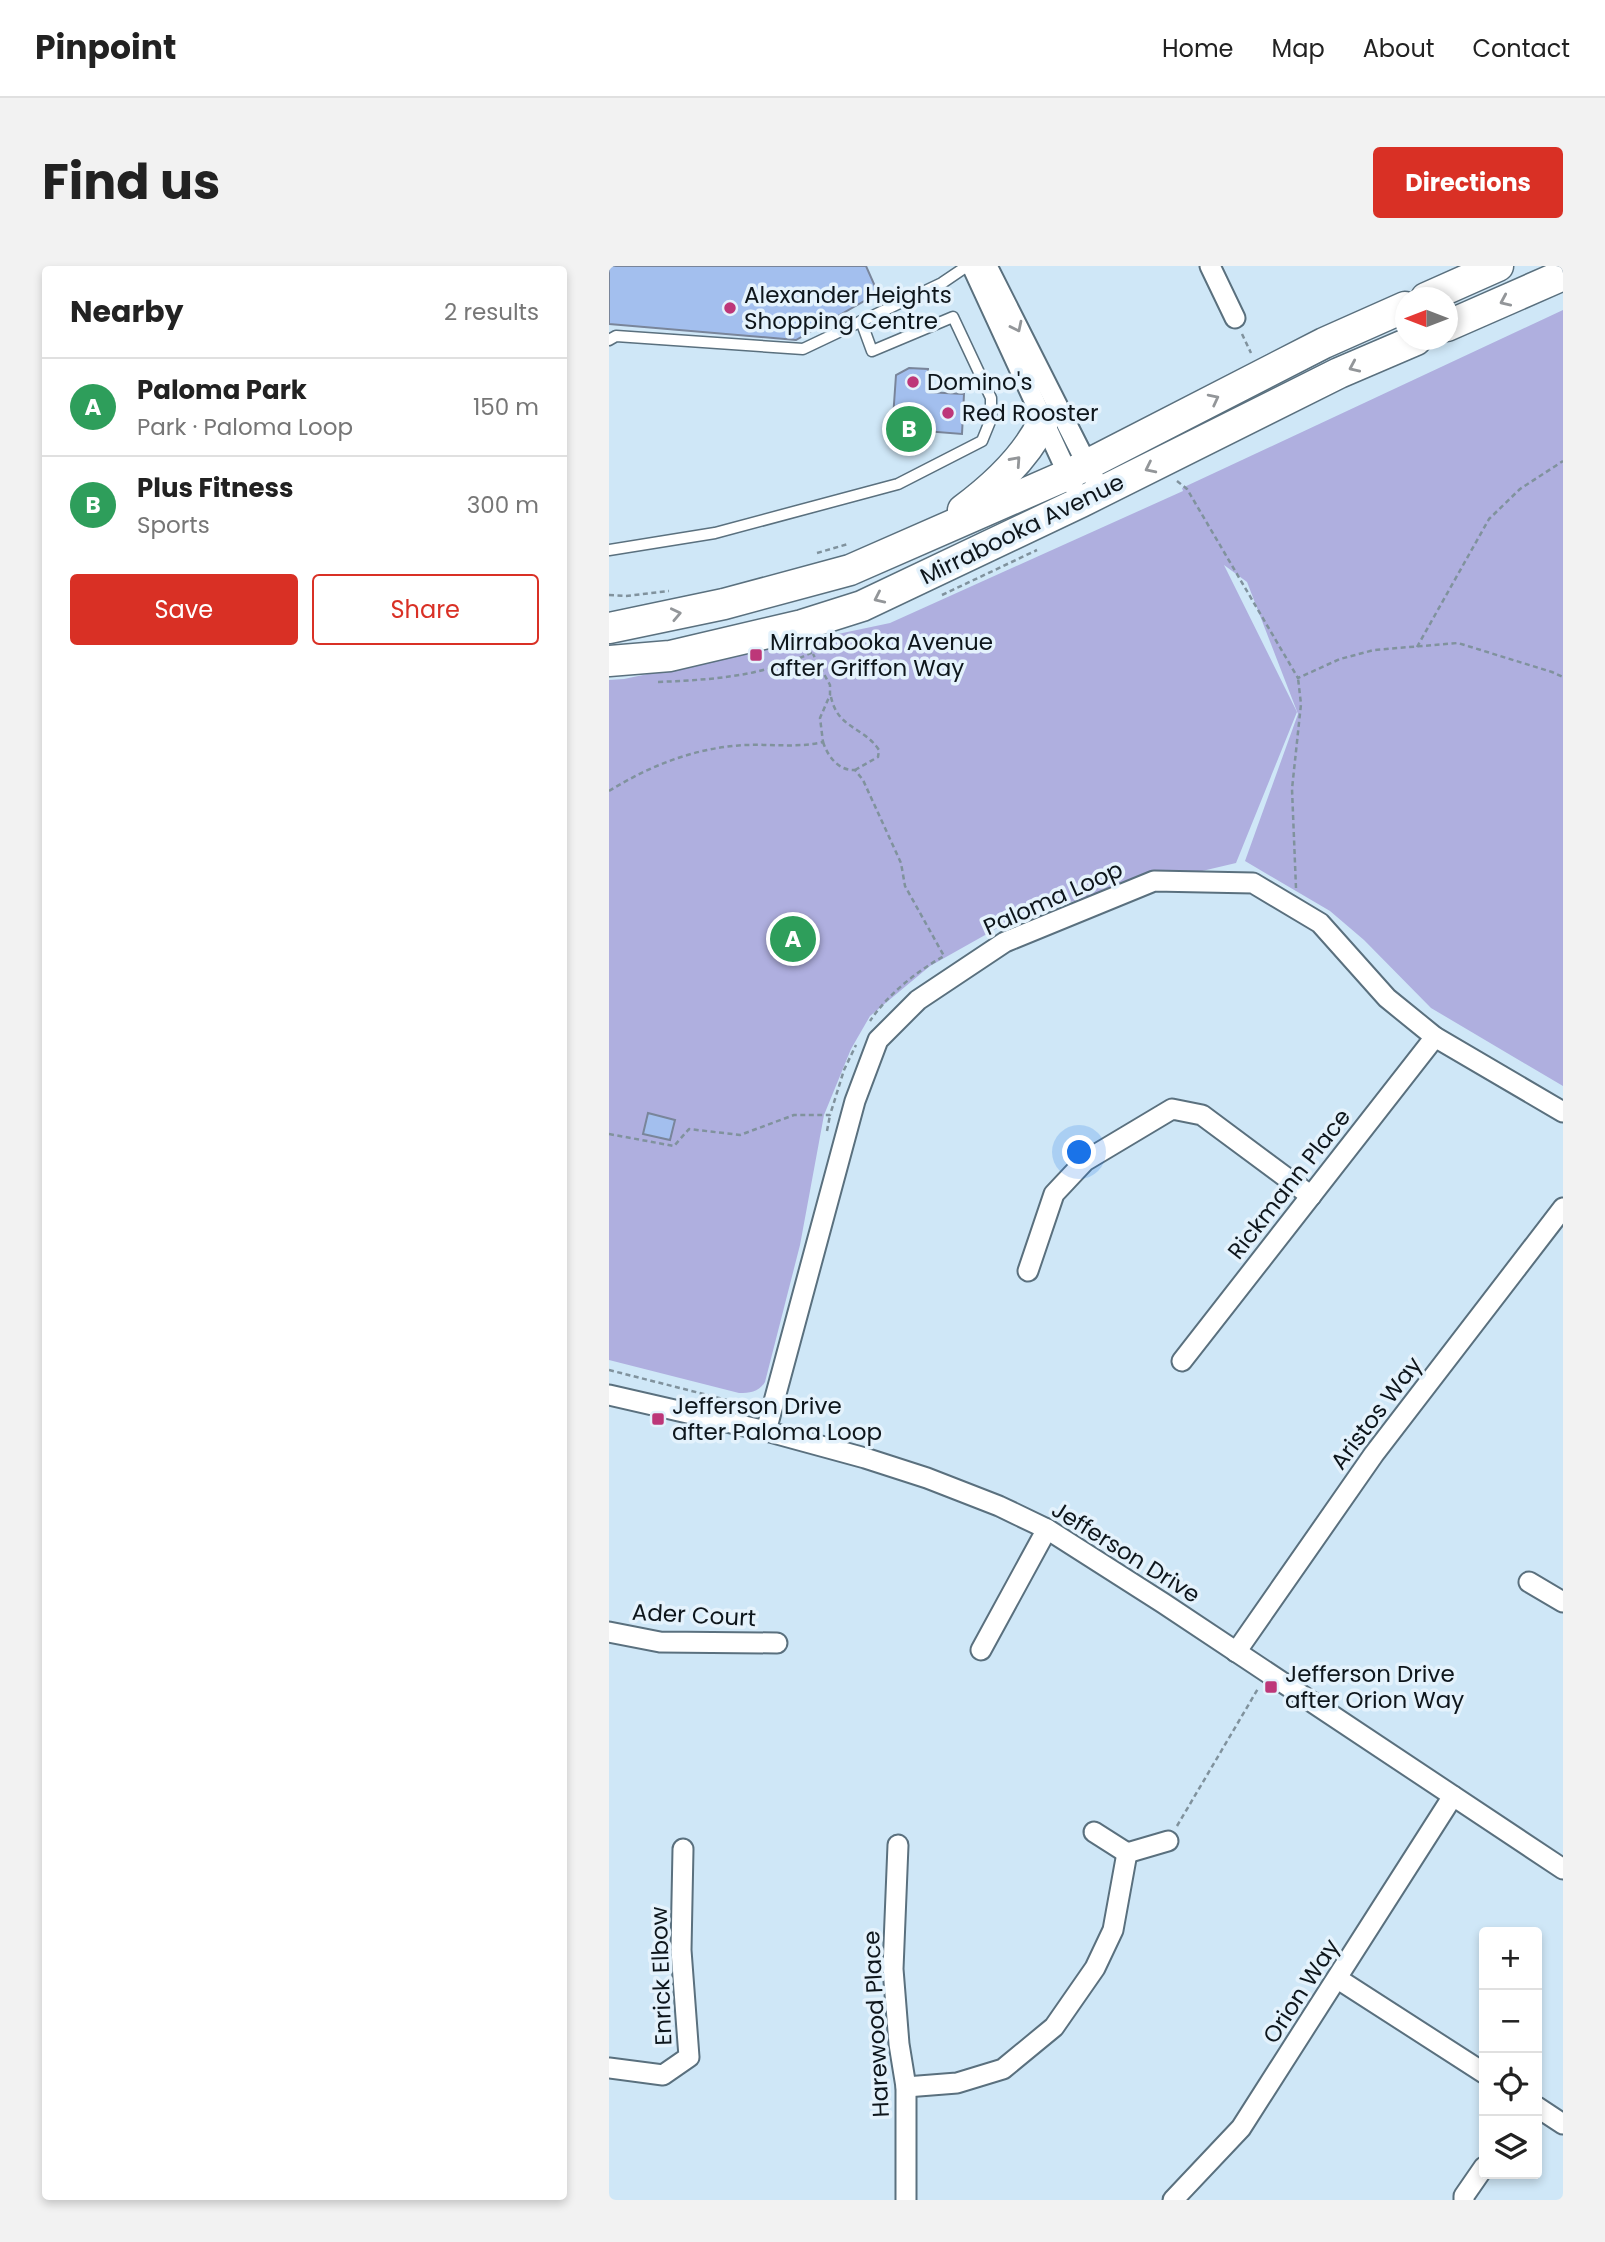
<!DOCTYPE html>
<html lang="en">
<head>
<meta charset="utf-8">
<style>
  body { margin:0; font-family:Poppins,sans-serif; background:#f2f2f2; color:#222 }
  .controls { position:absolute; right:21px; bottom:21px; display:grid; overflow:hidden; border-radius:7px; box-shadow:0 4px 10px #0003 }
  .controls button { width:63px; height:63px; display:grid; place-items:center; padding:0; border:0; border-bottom:2px solid #e0e0e0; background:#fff; color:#222; font:35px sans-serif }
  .compass { position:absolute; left:786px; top:21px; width:63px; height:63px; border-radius:50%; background:#fff; box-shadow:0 4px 10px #0003; rotate:270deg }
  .you { position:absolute; left:471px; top:887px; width:24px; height:24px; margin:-18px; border:5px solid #fff; border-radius:50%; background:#1a73e8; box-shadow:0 0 0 10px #1a73e833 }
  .badge { display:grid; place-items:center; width:46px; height:46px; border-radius:50%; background:#d93025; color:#fff; font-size:23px; font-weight:700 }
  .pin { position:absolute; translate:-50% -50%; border:4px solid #fff; box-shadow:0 2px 7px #0006 }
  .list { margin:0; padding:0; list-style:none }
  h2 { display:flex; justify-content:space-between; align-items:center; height:91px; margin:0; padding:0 28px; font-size:30px }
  h2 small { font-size:23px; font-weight:400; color:#767676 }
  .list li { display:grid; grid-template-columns:46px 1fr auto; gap:21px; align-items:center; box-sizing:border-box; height:98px; padding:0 28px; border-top:2px solid #e0e0e0 }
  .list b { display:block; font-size:26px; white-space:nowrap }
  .list p { margin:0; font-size:23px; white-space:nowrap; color:#767676 }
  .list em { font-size:23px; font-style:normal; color:#767676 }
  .actions { display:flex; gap:14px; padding:21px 28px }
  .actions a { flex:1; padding:16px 0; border:2px solid #d93025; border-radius:7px; text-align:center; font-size:24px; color:#d93025 }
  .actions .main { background:#d93025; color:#fff }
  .icon { flex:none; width:38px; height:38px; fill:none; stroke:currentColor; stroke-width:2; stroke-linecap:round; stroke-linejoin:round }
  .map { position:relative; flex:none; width:954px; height:1934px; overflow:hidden; border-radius:7px }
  header { display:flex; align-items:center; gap:42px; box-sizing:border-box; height:98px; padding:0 35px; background:#fff; border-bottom:2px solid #e0e0e0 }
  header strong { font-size:33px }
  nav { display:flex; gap:38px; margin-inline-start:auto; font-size:24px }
  .intro { display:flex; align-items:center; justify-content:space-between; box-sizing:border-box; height:168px; padding:0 42px }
  h1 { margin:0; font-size:49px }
  .button { padding:18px 32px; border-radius:7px; background:#d93025; color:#fff; font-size:24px; font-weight:700 }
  main { display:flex; gap:42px; padding:0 42px }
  aside { flex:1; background:#fff; border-radius:7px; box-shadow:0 4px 10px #0003 }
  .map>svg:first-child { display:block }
  .green { fill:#afafdf }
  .building { fill:#a3bfee; stroke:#79859a; stroke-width:2 }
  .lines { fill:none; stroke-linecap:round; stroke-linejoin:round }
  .lane-casing { stroke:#5a707e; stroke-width:13 }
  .street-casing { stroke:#5a707e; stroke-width:23 }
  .primary-casing { stroke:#5a707e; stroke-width:33 }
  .path { stroke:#80929d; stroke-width:2.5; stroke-dasharray:5 3.5; stroke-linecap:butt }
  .lane { stroke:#fff; stroke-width:10 }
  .street { stroke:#fff; stroke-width:19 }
  .primary { stroke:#fff; stroke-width:30 }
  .oneway { stroke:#939699 }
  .poi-dot { fill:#bd3779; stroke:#e4f2fc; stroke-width:2.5 }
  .labels { text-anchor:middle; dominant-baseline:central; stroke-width:7; stroke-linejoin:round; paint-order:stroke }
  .poi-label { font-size:23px; fill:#0e161c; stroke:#e4f2fc; text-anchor:start }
  .street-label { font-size:23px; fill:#0e161c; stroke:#e4f2fc }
</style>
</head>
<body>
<header>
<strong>Pinpoint</strong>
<nav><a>Home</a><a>Map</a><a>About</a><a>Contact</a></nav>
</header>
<div class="intro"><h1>Find us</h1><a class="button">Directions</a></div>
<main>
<aside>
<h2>Nearby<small>2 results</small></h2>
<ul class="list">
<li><span class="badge" style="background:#2e9e5b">A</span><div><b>Paloma Park</b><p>Park · Paloma Loop</p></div><em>150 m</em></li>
<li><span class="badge" style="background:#2e9e5b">B</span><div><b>Plus Fitness</b><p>Sports</p></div><em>300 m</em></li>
</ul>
<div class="actions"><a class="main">Save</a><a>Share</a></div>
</aside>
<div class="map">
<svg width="954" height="1934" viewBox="0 0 954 1934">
  <rect width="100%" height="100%" fill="#cfe7f7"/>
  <path class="green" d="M954,44V820L822,742L755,674L721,645L636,595L689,448L638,316L615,299L688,446L627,597L415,647L321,700L261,750L242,783L215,849L191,979L156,1116C150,1126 141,1127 130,1127L0,1094V414L15,413L281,357L574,225L573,222Z"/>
  <g class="building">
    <path d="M0,0H257L269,27L187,74L0,58Z"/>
    <path d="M300,102L319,103L318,126L355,128L353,168L316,165L315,175L301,183L282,181L287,109Z"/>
    <path d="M39,847L66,854L61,874L34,868Z"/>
  </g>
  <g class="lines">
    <defs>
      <g id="lane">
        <path d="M0,74L7,70L194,83L333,17L358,0"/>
        <path d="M0,284L106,267L289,218L373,175L382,153V132L344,51L263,85L252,55"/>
      </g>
      <g id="street">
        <path d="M363,0L464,219"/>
        <path d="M378,0L492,226"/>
        <path d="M601,0L626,52"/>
        <path d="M419,1005L445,928L476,895L563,843L593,849L702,930"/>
        <path d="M573,1095L826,771"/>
        <path d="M0,1129L157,1165L256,1192L318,1212L390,1240L438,1263L554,1337L954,1603"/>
        <path d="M157,1165L246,835L269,774L309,734L396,676L545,615L644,617L711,657L778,732L826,771L954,846"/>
        <path d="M920,1316L954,1336"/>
        <path d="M0,1366L51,1376L168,1377"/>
        <path d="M372,1384L438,1263"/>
        <path d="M627,1386L765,1188L954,942"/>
        <path d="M485,1566L518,1587L559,1575"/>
        <path d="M289,1579L284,1703L290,1778L297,1821V1934"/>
        <path d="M729,1713L875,1807"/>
        <path d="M0,1802L54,1809L80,1791L72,1684L74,1583"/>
        <path d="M297,1821L348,1817L394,1803L445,1761L486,1702L504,1664L518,1587"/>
        <path d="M928,1841L954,1858"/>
        <path d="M564,1934L632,1862L844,1530"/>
        <path d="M855,1934V1930L875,1901"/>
      </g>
      <g id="primary">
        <path d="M817,32L889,0"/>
        <path d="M838,60L954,9"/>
        <path d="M354,244C385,221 417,191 434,156"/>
        <path d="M0,362L115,338L241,304L458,209L715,77L796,41"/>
        <path d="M0,395L61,390L193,359L253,340L472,236L730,107L807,74"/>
      </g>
    </defs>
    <use href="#lane" class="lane-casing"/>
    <use href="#street" class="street-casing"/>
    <use href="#primary" class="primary-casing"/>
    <g class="path">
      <path d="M633,68L642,87"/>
      <path d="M568,215L578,223L689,412L731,393L765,384L849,377L943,406L954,411"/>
      <path d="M208,287L239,278"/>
      <path d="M0,329L17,330L60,325"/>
      <path d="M333,329L428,284"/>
      <path d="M808,381L880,253L911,223L954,195"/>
      <path d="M49,416C119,413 168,409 230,372"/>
      <path d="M222,431C229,463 254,460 270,484L269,491L246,504"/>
      <path d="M214,476C219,491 230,505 246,504L254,514L292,597L296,620L335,690C307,706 279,728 261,755"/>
      <path d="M0,525C42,499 88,481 138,479C163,478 190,482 214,476L211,452L221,429V419L204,388"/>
      <path d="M687,622L683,523L692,438L689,412"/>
      <path d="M218,865L221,849"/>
      <path d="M0,868L65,880L80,863L131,869L185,849H221L235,804L247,779"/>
      <path d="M0,1104L126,1136L143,1138L146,1136"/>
      <path d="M568,1560L650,1421"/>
    </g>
    <use href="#lane" class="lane"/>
    <use href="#street" class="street"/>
    <use href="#primary" class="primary"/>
  </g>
  <defs><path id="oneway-chevron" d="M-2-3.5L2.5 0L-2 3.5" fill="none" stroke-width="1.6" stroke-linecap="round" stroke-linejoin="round" transform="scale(1.75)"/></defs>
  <g class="oneway">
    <use href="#oneway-chevron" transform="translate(896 35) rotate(156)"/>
    <use href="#oneway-chevron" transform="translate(408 61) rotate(64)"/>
    <use href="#oneway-chevron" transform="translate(745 101) rotate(156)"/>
    <use href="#oneway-chevron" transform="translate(605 133) rotate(-27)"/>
    <use href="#oneway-chevron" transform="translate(407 195) rotate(-48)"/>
    <use href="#oneway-chevron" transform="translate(541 202) rotate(154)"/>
    <use href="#oneway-chevron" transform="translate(270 332) rotate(155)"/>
    <use href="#oneway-chevron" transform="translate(67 348) rotate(-12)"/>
  </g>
  <g class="poi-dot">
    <circle cx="121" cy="42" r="7"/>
    <circle cx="304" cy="116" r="7"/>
    <circle cx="339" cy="147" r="7"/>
    <rect x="140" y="382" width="14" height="14" rx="3.5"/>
    <rect x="42" y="1146" width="14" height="14" rx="3.5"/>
    <rect x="655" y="1414" width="14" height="14" rx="3.5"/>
  </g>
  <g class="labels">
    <g class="poi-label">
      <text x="135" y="29">Alexander Heights<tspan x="135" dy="26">Shopping Centre</tspan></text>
      <text x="318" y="116">Domino's</text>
      <text x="353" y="147">Red Rooster</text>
      <text x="161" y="376">Mirrabooka Avenue<tspan x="161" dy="26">after Griffon Way</tspan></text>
      <text x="63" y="1140">Jefferson Drive<tspan x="63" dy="26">after Paloma Loop</tspan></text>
      <text x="676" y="1408">Jefferson Drive<tspan x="676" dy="26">after Orion Way</tspan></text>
    </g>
    <g class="street-label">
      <text transform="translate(413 263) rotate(-26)">Mirrabooka Avenue</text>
      <text transform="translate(444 632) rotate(-24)">Paloma Loop</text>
      <text transform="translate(680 918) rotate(-52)">Rickmann Place</text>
      <text transform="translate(767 1147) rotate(-53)">Aristos Way</text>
      <text transform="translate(517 1286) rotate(32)">Jefferson Drive</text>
      <text transform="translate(85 1349) rotate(3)">Ader Court</text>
      <text transform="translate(52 1710) rotate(-92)">Enrick Elbow</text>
      <text transform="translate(692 1725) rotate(-57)">Orion Way</text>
      <text transform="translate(267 1758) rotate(-93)">Harewood Place</text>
    </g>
  </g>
</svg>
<div class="controls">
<button>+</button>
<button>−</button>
<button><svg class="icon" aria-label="locate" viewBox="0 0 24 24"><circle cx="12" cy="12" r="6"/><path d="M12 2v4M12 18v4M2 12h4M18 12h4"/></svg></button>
<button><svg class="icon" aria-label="layers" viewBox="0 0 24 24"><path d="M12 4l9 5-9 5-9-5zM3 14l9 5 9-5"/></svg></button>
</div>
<svg class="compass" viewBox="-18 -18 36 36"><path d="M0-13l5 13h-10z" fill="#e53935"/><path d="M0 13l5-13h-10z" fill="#767676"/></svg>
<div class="you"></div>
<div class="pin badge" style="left:184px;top:673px;background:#2e9e5b">A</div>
<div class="pin badge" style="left:300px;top:163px;background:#2e9e5b">B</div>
</div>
</main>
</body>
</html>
